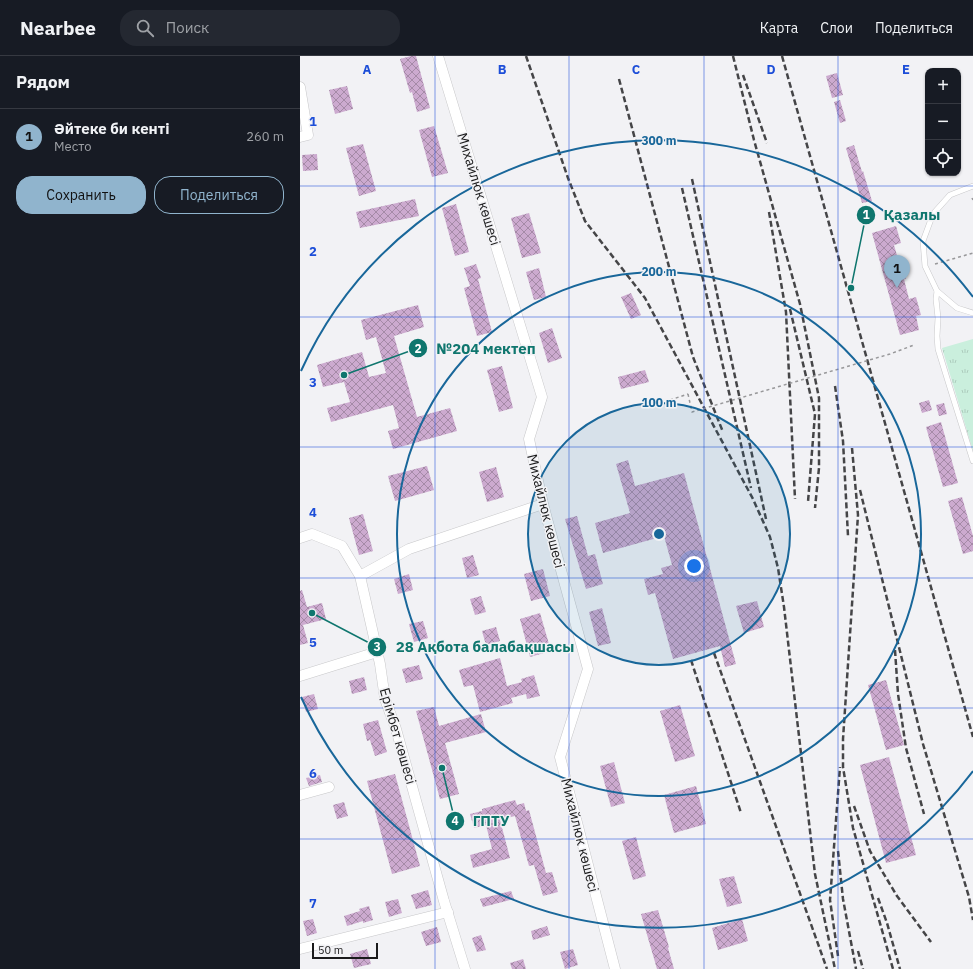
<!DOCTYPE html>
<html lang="ru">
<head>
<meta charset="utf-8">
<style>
  body { margin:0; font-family:"IBM Plex Sans",sans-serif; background:#242831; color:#f1f3f6 }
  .controls { position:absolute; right:12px; top:12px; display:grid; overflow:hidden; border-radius:8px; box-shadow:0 1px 3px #0004 }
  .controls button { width:36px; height:36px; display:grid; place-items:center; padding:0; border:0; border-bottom:1px solid #363941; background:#171b24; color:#f1f3f6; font:20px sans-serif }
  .scale { position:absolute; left:12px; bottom:10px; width:66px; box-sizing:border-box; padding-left:4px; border:2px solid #1a1a1b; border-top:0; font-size:11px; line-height:14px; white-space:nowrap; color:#1a1a1b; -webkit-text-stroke:3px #f2f2f5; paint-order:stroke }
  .you { position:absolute; left:394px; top:510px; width:14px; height:14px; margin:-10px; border:3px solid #fff; border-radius:50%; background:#1a73e8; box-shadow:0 0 0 6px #1a73e833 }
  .badge { display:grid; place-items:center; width:26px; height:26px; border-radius:50%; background:#90b4cd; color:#111; font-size:13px; font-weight:700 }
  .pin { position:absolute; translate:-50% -33px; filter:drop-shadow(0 1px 2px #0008) }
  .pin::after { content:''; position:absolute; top:21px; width:14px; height:12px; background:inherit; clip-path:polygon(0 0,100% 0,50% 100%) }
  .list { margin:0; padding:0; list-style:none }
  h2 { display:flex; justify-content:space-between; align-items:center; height:52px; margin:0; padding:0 16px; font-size:17px }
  h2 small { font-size:13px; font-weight:400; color:#9ea1a6 }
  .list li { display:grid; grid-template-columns:26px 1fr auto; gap:12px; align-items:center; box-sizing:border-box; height:56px; padding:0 16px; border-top:1px solid #363941 }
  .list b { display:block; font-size:15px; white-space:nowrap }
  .list p { margin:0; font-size:13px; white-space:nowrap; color:#9ea1a6 }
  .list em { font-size:13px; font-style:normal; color:#9ea1a6 }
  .actions { display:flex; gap:8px; padding:12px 16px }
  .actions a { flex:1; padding:9px 0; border:1px solid #90b4cd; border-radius:16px; text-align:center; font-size:14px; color:#90b4cd }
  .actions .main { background:#90b4cd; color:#111 }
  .icon { flex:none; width:22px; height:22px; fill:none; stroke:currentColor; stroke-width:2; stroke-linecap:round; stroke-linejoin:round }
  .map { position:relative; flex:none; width:673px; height:913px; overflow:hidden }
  header { display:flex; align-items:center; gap:24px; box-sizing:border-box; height:56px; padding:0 20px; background:#171b24; border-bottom:1px solid #363941 }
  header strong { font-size:19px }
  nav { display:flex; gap:22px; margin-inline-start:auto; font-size:14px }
  .search { width:280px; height:36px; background:#242831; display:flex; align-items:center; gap:10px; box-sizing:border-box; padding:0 14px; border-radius:16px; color:#9ea1a6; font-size:15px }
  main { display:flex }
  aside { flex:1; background:#171b24 }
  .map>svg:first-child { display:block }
  .grass { fill:url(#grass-tufts) }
  .building { fill:url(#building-cross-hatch) }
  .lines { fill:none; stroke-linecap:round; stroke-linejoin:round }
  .service-casing { stroke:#c8c8ca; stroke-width:6 }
  .minor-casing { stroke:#c8c8ca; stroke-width:11 }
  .path { stroke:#98989a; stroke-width:1.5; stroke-dasharray:3 3; stroke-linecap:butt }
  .service { stroke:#fff; stroke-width:5 }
  .minor { stroke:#fff; stroke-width:10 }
  .rail { stroke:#454547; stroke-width:2.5; stroke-dasharray:6 3; stroke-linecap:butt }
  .path-bridge { stroke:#98989a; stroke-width:1.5; stroke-dasharray:3 3; stroke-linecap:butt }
  .grid { fill:none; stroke:#1d4ed8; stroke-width:1; stroke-opacity:0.55 }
  .ring { fill:none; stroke:#19679a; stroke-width:2 }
  .labels { text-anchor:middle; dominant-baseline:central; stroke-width:3; stroke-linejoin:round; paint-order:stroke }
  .street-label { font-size:14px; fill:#1a1a1b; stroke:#f2f2f5 }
  .grid-label { font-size:13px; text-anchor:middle; font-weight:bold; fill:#1d4ed8; stroke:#f2f2f5; stroke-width:3; stroke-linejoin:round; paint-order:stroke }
  .centre { fill:#19679a; stroke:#f2f2f5; stroke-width:2 }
  .ring-label { font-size:12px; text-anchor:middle; font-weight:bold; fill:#19679a; stroke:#f2f2f5; stroke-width:3; stroke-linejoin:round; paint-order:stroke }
  .leader { fill:none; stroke:#0f766e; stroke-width:1.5 }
  .callout-dot { fill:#0f766e; stroke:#f2f2f5; stroke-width:1.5 }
  .mark-label { font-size:12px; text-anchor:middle; font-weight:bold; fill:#fff }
  .callout-label { font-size:15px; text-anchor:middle; font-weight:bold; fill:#0f766e; stroke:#f2f2f5; stroke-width:3; stroke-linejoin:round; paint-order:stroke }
</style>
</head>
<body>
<header>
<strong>Nearbee</strong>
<div class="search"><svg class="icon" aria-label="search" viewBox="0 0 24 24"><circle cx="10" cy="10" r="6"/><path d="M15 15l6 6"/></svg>Поиск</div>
<nav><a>Карта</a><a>Слои</a><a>Поделиться</a></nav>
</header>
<main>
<aside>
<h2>Рядом<small></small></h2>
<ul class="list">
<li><span class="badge">1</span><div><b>Әйтеке би кенті</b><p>Место</p></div><em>260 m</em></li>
</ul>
<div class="actions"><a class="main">Сохранить</a><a>Поделиться</a></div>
</aside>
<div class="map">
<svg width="673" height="913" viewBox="0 0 673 913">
  <defs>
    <pattern id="grass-tufts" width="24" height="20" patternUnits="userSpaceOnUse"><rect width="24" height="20" fill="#caefdd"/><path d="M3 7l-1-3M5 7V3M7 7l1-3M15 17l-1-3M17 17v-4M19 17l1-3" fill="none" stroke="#adccbd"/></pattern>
    <pattern id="building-cross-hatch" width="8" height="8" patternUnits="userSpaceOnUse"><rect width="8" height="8" fill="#ccaacf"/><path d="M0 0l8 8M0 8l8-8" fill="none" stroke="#a58aa7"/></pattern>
  </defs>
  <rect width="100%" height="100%" fill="#f2f2f5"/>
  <path class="grass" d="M673,283V395L642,292Z"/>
  <g class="building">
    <path d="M111,0H116L130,52L117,56L112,36L110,37L100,3Z"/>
    <path d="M537,17L543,39L532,42L526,20Z"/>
    <path d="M47,30L53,53L35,58L29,34Z"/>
    <path d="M540,44L546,65L540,67L534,46Z"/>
    <path d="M134,70L148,117L132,121L119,74Z"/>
    <path d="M63,88L76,135L59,140L46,92Z"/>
    <path d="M554,89L562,116L563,115L572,145L562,147L546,92Z"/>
    <path d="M17,98L18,114L3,115L2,99Z"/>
    <path d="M115,143L119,160L60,172L56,156Z"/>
    <path d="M156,148L169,196L155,200L142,152Z"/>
    <path d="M229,157L241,197L222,202L211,162Z"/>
    <path d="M596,170L601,187L594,189L600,210L602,209L606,223H604L609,243L616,241L621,259L616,260L619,274L600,279L572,177Z"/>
    <path d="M176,208L181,222L178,223L192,276L177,280L164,232L170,230L164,212Z"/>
    <path d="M239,212L246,241L234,244L226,216Z"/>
    <path d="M331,237L341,259L331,263L321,241Z"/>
    <path d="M118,249L124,271L94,280L117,361L150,352L157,375L93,393L88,375L99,372L93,349L31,366L27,352L50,346L44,326L23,331L17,309L62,296L69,321L86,317L76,281L66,284L61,264Z"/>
    <path d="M252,272L262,302L248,307L239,277Z"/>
    <path d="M202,310L213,352L199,356L187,314Z"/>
    <path d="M345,314L349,326L321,333L318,321Z"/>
    <path d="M629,344L632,354L622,357L619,347Z"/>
    <path d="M644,347L647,358L639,360L636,349Z"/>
    <path d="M641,366L658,427L643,431L626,371Z"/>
    <path d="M328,404L335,430L384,417L436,608L425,611L420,590L373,603L355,537L348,539L344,523L363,518L361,512L372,509L364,480L303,497L295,467L330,457L316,408Z"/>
    <path d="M127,410L134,434L95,445L88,420Z"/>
    <path d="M196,411L204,441L187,446L179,416Z"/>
    <path d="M662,441L673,480V495L663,498L648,445Z"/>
    <path d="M63,458L73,495L59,499L49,462Z"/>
    <path d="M277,460L288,500L295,498L303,528L286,533L265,463Z"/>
    <path d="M173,499L179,519L167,522L162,502Z"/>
    <path d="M243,513L250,540L231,545L224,518Z"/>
    <path d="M109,518L113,534L98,538L94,523Z"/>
    <path d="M2,534L7,551L22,547L26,563L3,569L8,587L0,589V535Z"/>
    <path d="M181,540L186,556L175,559L170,543Z"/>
    <path d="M457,545L464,571L444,577L436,550Z"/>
    <path d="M302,552L311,587L298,590L289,556Z"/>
    <path d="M240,557L251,595L230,601L220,563Z"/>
    <path d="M123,565L128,582L114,586L109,568Z"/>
    <path d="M196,571L200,585L186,589L182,575Z"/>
    <path d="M200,602L207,630L222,626L221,623L234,619L240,640L227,643L226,638L211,642L213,647L180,656L173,629L164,631L159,614Z"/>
    <path d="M119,609L123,623L106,627L102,613Z"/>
    <path d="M64,621L67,634L52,638L49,625Z"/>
    <path d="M586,624L604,689L586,694L568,629Z"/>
    <path d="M14,638L18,653L6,656L2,641Z"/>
    <path d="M380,649L395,700L375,706L360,655Z"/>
    <path d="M134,651L139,670L181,658L186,676L145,687L159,738L140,743L116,655Z"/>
    <path d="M78,664L87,696L75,700L70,684L67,685L63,668Z"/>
    <path d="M589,701L616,799L586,807L560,709Z"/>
    <path d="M314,706L325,747L311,751L300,710Z"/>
    <path d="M95,718L120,810L92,818L67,725Z"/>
    <path d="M20,719L22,726L9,730L6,722Z"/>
    <path d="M396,730L406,768L374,777L364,739Z"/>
    <path d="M215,744L217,749L224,747L226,755L229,754L246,817L252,816L258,836L243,840L234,809L229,810L215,760L200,764L210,802L173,812L170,799L192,793L186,769L174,772L170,758L182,755V753Z"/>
    <path d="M44,746L48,760L37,763L33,749Z"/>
    <path d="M336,781L346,820L333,824L322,785Z"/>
    <path d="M434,820L442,847L427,851L419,823Z"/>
    <path d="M128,834L132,849L116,853L111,839Z"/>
    <path d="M211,835L214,843L183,851L180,843Z"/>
    <path d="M98,843L102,857L89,861L85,846Z"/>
    <path d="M69,850L73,864L63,867V865L47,870L44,860L60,855L59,853Z"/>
    <path d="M358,854L369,891L368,892L374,913H357L341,858Z"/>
    <path d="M13,863L17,877L7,880L3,865Z"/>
    <path d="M442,863L448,885L418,894L412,872Z"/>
    <path d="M247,870L250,879L233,884L231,875Z"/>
    <path d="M137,871L141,886L126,890L121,876Z"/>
    <path d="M181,879L186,894L177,896L172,882Z"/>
    <path d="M67,893L71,908L54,912L50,898Z"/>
    <path d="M273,893L278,909L265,913L260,896Z"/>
    <path d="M223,903L226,913H212L210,907Z"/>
  </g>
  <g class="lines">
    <defs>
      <g id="service">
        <path d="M673,130L650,139L633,158L623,185L625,210L637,235L657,252L673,257"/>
        <path d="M637,235L636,243L638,262L637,280L638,293L651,335L673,405"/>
      </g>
      <g id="minor">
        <path d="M138,0L242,341L229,383L243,448L288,613L260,701L315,913"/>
        <path d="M0,31L8,79L0,81"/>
        <path d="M0,482L12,478L42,490L60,520"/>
        <path d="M0,620L77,596"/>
        <path d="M0,739L29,731"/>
        <path d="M0,893L148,856"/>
        <path d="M165,913L144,845L96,673L85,643L80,608L60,520L109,493L243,448"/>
      </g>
    </defs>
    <use href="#service" class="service-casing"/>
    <use href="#minor" class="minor-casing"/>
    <g class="path">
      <path d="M672,142L673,144"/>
      <path d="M635,208L673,197"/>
      <path d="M370,344L388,338"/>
    </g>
    <use href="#service" class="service"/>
    <use href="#minor" class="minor"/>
    <g class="rail">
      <path d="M226,0L268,122L285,165L345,242L453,443L470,481L478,512L484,551L515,818L535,913"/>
      <path d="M433,0L454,84L500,248L519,342V412L515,452"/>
      <path d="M482,0L673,681"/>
      <path d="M443,19L467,87"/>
      <path d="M319,23L393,301L423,376"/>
      <path d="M392,123L466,463"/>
      <path d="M382,132L451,432"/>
      <path d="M469,156L486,256L495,443"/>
      <path d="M490,253L515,358L508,446"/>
      <path d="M535,330L543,385L548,480"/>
      <path d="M552,392L558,459L543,683V711L553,772L593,913"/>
      <path d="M560,434L623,688L669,841L673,864"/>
      <path d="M595,594L598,638L606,692L624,758"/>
      <path d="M414,597L527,913"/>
      <path d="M391,604L441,757"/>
      <path d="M554,750L570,795L597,840L631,886"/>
      <path d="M538,795L543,843L556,913"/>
      <path d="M578,842L587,867L600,913"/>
      <path d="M558,895L563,913"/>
      <path d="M538,900L530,844L540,711"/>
    </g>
    <path class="path-bridge" d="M388,338L392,356L590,298L614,289"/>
  </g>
  <path class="grid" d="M135,0V913M269,0V913M404,0V913M538,0V913M0,130H673M0,261H673M0,391H673M0,522H673M0,652H673M0,783H673"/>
  <circle cx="359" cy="478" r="131" fill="#19679a" fill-opacity=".12"/>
  <g class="ring">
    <circle cx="359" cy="478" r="131"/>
    <circle cx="359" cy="478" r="262"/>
    <path d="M673 715A393 393 0 0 1 1 641M1 315A393 393 0 0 1 673 241"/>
  </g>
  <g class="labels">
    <g class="street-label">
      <text transform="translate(179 133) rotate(73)">Михайлюк көшесі</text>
      <text transform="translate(246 455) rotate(76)">Михайлюк көшесі</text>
      <text transform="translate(98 680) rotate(74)">Ерімбет көшесі</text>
      <text transform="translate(280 779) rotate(76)">Михайлюк көшесі</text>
    </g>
  </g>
  <g class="grid-label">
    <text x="67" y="18">A</text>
    <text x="202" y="18">B</text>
    <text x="336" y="18">C</text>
    <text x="471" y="18">D</text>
    <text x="606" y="18">E</text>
    <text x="13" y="70">1</text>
    <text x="13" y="200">2</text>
    <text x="13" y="331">3</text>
    <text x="13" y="461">4</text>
    <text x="13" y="591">5</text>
    <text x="13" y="722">6</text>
    <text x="13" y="852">7</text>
  </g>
  <circle cx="359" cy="478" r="6" class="centre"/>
  <g class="ring-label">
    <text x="359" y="89">300 m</text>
    <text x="359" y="220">200 m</text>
    <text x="359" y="351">100 m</text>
  </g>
  <path class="leader" d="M551 232L566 159M44 319L118 292M12 557L77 591M142 712L155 765"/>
  <g class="callout-dot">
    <circle cx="551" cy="232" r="4"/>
    <circle cx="44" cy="319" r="4"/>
    <circle cx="12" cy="557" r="4"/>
    <circle cx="142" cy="712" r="4"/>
    <circle cx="566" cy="159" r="10"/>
    <circle cx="118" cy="292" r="10"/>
    <circle cx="77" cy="591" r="10"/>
    <circle cx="155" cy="765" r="10"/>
  </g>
  <g class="mark-label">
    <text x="566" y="163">1</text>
    <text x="118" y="297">2</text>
    <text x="77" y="595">3</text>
    <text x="155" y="769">4</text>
  </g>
  <g class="callout-label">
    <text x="612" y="164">Қазалы</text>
    <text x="186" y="298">№204 мектеп</text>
    <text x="185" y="596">28 Ақбота балабақшасы</text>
    <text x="191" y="770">ГПТУ</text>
  </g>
</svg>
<div class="controls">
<button>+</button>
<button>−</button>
<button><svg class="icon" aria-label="locate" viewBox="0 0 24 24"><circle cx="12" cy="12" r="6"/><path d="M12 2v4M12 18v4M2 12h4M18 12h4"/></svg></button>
</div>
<div class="scale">50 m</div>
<div class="you"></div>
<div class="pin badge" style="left:597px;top:232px">1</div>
</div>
</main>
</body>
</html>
